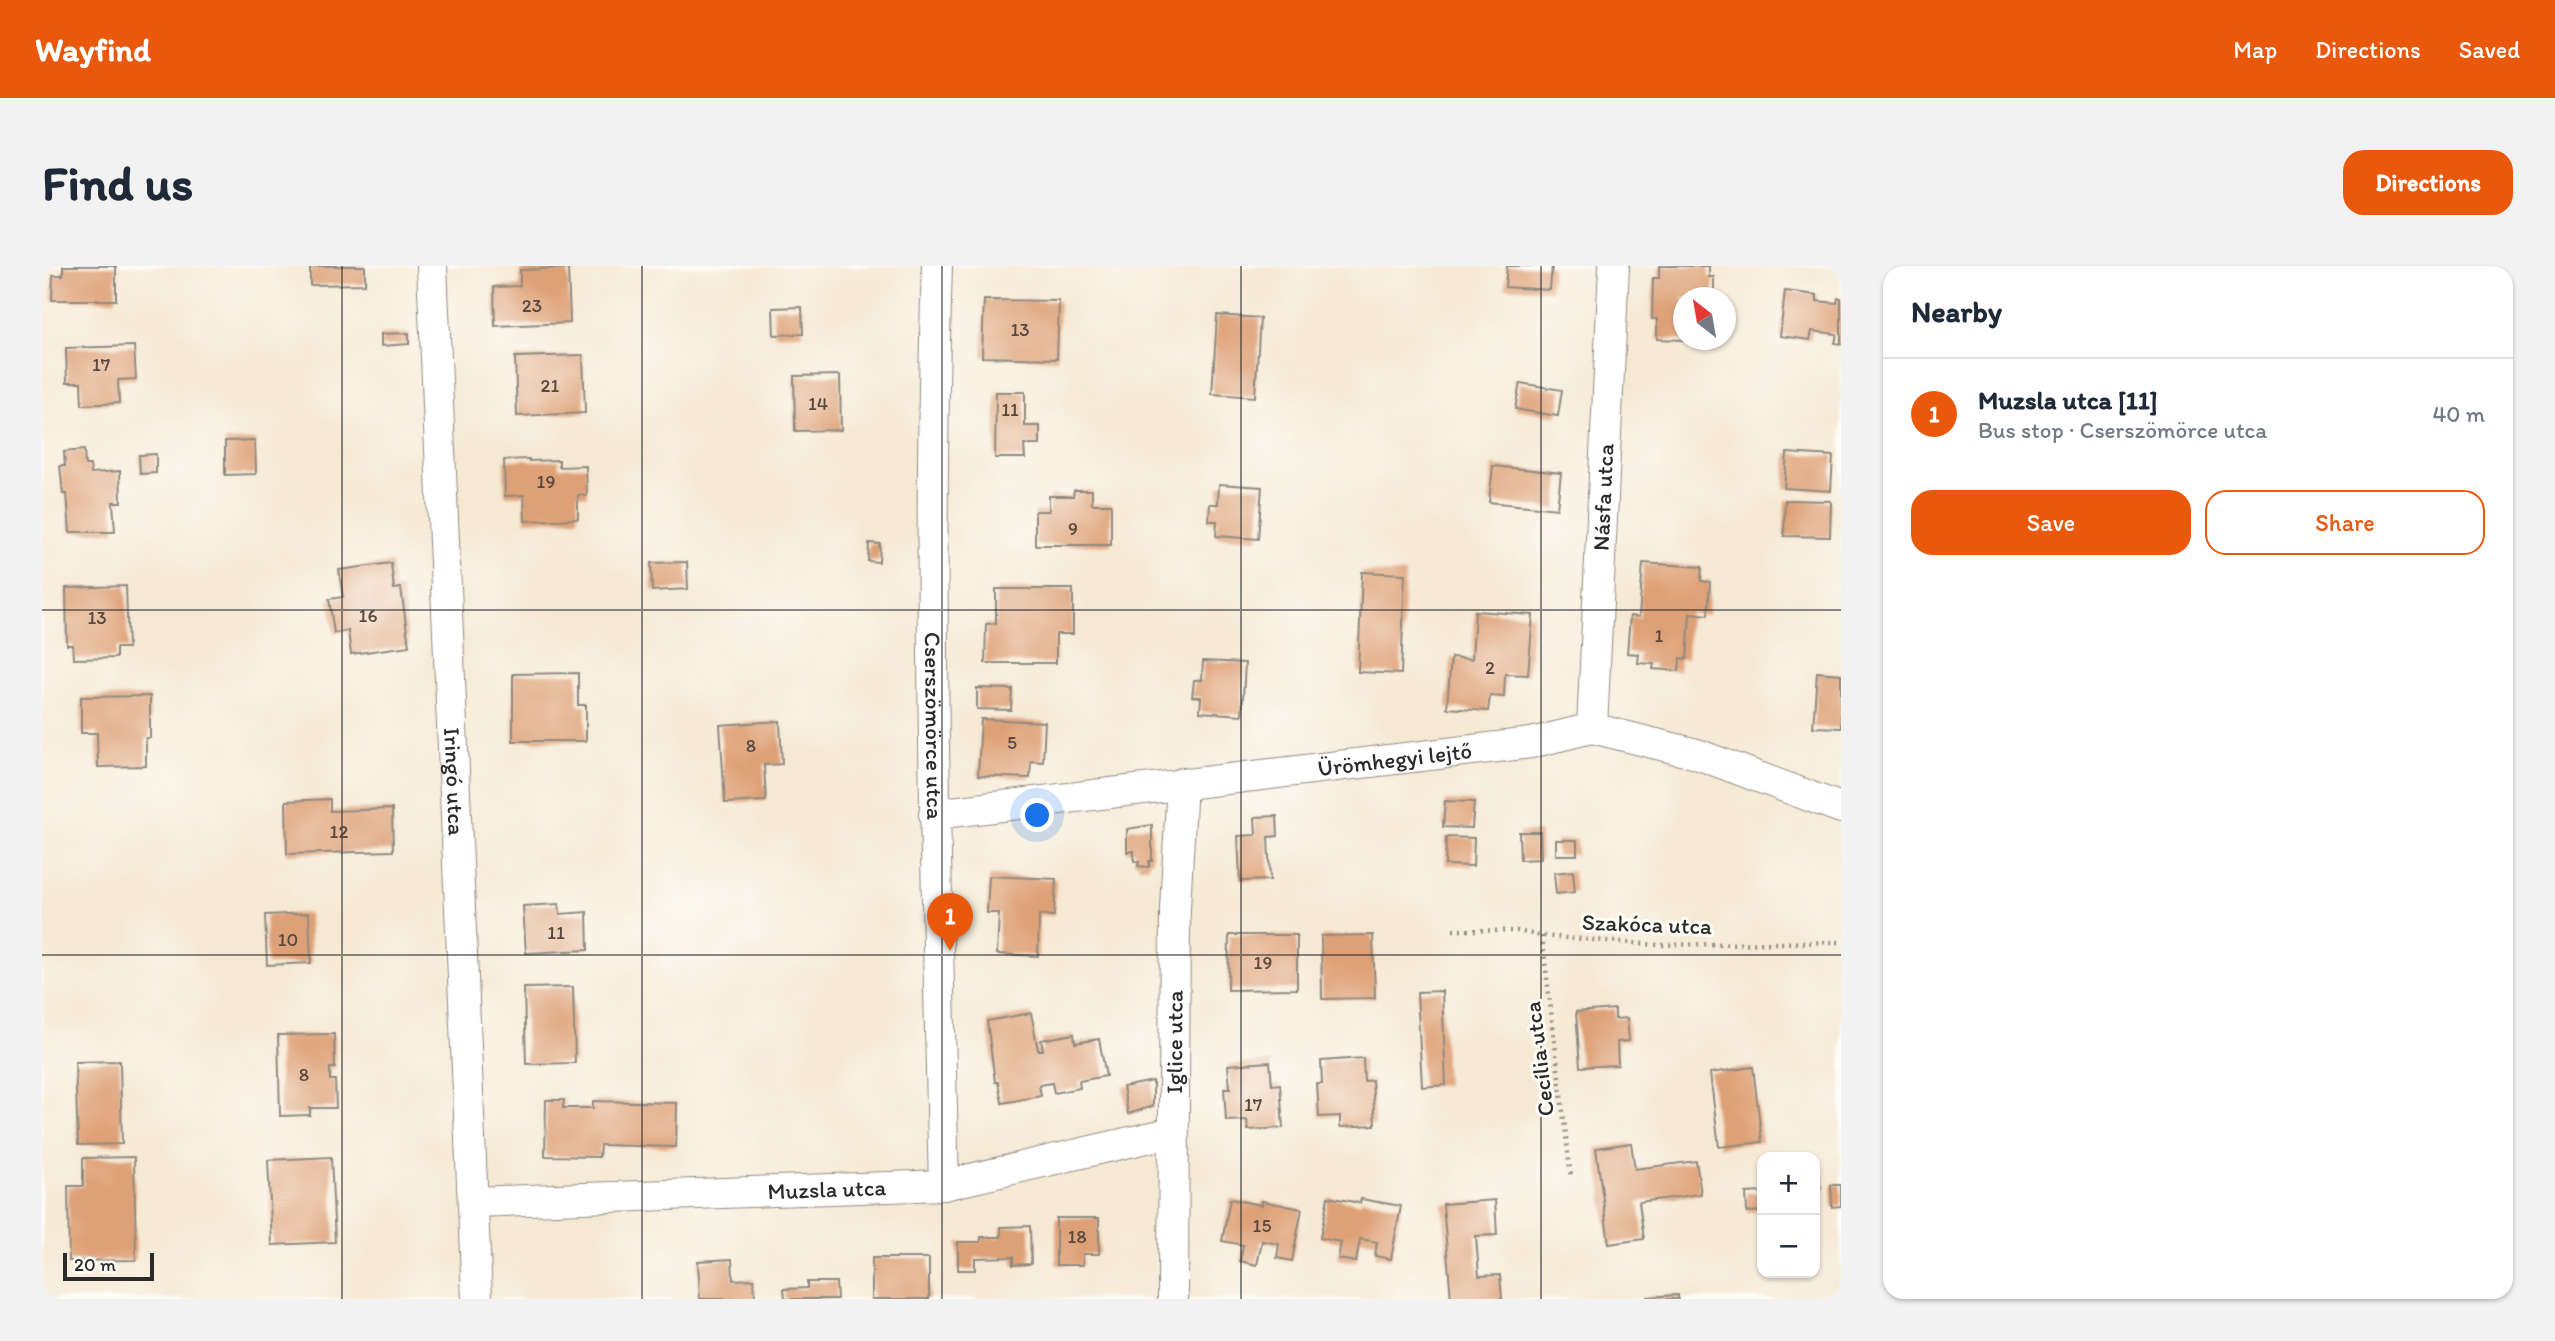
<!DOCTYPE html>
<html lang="en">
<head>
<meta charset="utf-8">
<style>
  body { margin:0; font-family:Itim,sans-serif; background:#f2f2f3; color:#1f2937 }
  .controls { position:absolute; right:21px; bottom:21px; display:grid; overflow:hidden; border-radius:14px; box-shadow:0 2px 5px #0004 }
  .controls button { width:63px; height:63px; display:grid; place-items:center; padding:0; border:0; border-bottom:2px solid #e0e1e3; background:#fff; color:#1f2937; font:35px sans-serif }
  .compass { position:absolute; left:1631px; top:21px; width:63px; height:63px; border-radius:50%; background:#fff; box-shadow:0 2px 5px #0004; rotate:329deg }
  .scale { position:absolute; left:21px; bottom:18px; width:91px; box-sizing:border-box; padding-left:7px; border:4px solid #2b2b2b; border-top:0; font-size:19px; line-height:24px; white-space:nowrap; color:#2b2b2b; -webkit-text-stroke:5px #fdfcf7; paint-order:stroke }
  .you { position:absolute; left:996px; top:550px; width:24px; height:24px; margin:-18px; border:5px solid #fff; border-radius:50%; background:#1a73e8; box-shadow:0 0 0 10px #1a73e833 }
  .badge { display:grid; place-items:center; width:46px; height:46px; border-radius:50%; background:#ea580c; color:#fff; font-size:23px; font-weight:700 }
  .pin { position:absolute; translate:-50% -58px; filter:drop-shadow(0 2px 4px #0008) }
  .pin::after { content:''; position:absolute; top:37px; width:24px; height:21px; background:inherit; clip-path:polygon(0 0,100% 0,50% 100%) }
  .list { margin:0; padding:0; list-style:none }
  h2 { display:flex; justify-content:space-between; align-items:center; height:91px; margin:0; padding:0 28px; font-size:30px }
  h2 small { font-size:23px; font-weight:400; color:#747a83 }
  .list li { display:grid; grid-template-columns:46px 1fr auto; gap:21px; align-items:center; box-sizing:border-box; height:112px; padding:0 28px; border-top:2px solid #e0e1e3 }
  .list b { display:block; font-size:26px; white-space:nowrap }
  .list p { margin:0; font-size:23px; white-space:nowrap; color:#747a83 }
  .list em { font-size:23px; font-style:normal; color:#747a83 }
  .actions { display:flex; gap:14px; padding:21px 28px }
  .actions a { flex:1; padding:16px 0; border:2px solid #ea580c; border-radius:21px; text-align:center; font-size:24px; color:#ea580c }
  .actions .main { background:#ea580c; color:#fff }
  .map { position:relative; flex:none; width:1799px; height:1033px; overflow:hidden; border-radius:21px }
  header { display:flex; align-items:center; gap:42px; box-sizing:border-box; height:98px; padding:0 35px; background:#ea580c; color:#fff }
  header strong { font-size:33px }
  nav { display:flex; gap:38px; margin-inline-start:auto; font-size:24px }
  .intro { display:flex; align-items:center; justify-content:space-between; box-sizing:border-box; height:168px; padding:0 42px }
  h1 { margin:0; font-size:49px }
  .button { padding:18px 32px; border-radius:21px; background:#ea580c; color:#fff; font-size:24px; font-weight:700 }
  main { display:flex; gap:42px; padding:0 42px }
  aside { flex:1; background:#fff; border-radius:21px; box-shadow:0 2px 5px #0004 }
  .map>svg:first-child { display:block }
  .building { fill:#dea076 }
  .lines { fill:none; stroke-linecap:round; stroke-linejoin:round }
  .minor-casing { stroke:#908a80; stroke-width:32 }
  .path { stroke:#908a80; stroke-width:4.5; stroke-dasharray:2 5; stroke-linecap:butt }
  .minor { stroke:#fff; stroke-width:30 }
  .grid { fill:none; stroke:#2b2b2b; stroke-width:2; stroke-opacity:0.55 }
  .labels { text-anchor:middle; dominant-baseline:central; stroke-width:6; stroke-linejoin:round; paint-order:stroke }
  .number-label { font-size:19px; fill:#58483e }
  .street-label { font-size:23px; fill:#2b2b2b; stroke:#fdfcf7 }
</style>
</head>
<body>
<header>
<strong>Wayfind</strong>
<nav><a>Map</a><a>Directions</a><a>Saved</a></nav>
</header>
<div class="intro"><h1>Find us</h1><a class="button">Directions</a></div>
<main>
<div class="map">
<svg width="1799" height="1033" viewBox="0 0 1799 1033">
  <rect width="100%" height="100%" fill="#fdfcf7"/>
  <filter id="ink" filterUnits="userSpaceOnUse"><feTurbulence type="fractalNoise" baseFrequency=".0143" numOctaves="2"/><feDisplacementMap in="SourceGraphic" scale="14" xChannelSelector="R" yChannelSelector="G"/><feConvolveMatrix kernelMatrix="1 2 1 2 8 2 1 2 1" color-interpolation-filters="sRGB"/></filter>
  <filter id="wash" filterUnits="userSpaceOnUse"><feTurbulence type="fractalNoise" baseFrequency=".00686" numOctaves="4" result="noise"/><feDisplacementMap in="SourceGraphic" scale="28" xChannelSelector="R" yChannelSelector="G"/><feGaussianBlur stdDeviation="1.57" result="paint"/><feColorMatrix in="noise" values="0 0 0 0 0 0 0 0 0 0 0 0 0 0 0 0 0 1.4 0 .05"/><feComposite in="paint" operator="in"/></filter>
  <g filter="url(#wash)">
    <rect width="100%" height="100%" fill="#f6e9d4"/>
    <g id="blocks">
      <g class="building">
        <path d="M21,0H74V34H10L11,9H21Z"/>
        <path d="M268,0H323V18L268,19Z"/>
        <path d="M1465,0H1510L1508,24L1463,21Z"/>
        <path d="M1617,0H1667V11H1672V32H1642V74L1615,73V53H1610L1611,12H1617Z"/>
        <path d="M526,2L528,57L453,60L452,21L478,20V4Z"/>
        <path d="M1743,25L1775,29V35L1795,37L1796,32H1799V78L1793,77L1795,68L1770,65L1768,74L1738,70Z"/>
        <path d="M942,34L1017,35L1015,93L940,91Z"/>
        <path d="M760,41L761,68L732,69L731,42Z"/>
        <path d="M1175,49L1218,52L1213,131L1170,128Z"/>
        <path d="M367,67V78L339,80V68Z"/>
        <path d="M92,80L94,113L76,114L77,137L40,139L39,116H25L24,82Z"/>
        <path d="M541,89L543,147L475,150L473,91Z"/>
        <path d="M798,109L799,164L753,165L752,110Z"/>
        <path d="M1478,117L1520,124L1516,150L1473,143Z"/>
        <path d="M954,126H983V160H998V179H982L983,192H953Z"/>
        <path d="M213,174L214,208L183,209V175Z"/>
        <path d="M42,184L43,199H48L49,207L78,205L79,236H71L73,266H28L25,228H21L18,200H23L22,186Z"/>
        <path d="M1745,187L1791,190L1789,225L1742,222Z"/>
        <path d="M114,188V207L98,208L97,189Z"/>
        <path d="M487,193V195L517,194V201L544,200L545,230L536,229V253L483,255L482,229L463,230L462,194Z"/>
        <path d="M1451,200L1519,207L1515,243L1447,236Z"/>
        <path d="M1177,218L1220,221L1216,273L1174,270L1175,255H1167L1168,238H1176Z"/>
        <path d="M1032,224H1050V238H1069V279H993V245H1007V230H1031Z"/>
        <path d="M1743,234L1789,235L1788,271L1742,270Z"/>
        <path d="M827,277L838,278L837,296L826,295Z"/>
        <path d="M645,296L646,323L610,325L609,297Z"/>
        <path d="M349,297L352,323L359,322L367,380L309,388L306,365L292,367L287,333L301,331L297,304Z"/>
        <path d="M1601,297L1660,301L1659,315L1668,316L1666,349L1648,347L1645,393L1638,392L1637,405L1611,403L1612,398L1596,397L1597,388L1585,387L1588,350L1597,351Z"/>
        <path d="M1320,306L1363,308L1359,408L1316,406Z"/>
        <path d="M84,320L86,382H74V392L32,393L31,379H25L24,322Z"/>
        <path d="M954,323H1031V368H1014V397H943L944,358L954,357Z"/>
        <path d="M1433,345L1491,349L1486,409L1463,408L1462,431L1448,430L1446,445L1405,442L1409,391L1430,393Z"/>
        <path d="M1161,395L1203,397L1200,449L1158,446L1159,431H1150L1152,414H1160Z"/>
        <path d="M1775,406L1799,408V462L1771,461Z"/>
        <path d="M536,407V439H544V475H471V408Z"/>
        <path d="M935,422L970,423L969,444L935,443Z"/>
        <path d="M108,430V472H104V500L56,501L55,467H39V431Z"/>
        <path d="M939,453L1003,456L1001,496L989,495L988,512L936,510Z"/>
        <path d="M738,455L740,498L722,499L724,535L683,537L678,459Z"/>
        <path d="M288,533V545L350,543L351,585L245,588L244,535Z"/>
        <path d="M1403,535L1432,536L1430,562L1401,561Z"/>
        <path d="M1235,550L1236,570L1226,571L1228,614L1198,615L1196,570L1214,569L1213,551Z"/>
        <path d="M1110,559V595H1107V601L1096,600L1097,596H1092V585L1085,586V563Z"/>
        <path d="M1477,566H1498L1499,593L1478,594Z"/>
        <path d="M1404,571L1432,572L1431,600L1403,599Z"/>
        <rect x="1514" y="574" width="21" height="15"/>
        <path d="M1531,605L1533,626L1514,628L1512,607Z"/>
        <path d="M947,610L1014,613L1012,650L997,649L996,690L955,688L957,647H945Z"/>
        <path d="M517,638L518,648L545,646L546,684L484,687L481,640Z"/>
        <path d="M267,647L269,697L225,699L223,649Z"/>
        <path d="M1187,669H1255V723L1186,724Z"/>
        <path d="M1331,669L1333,732L1280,733L1279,670Z"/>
        <path d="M531,721L533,797L484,798L482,722Z"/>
        <path d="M1400,725L1404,819L1380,821L1375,726Z"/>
        <path d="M1573,743V753L1585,752L1587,775L1575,776L1576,799L1538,801L1534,746Z"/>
        <path d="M989,747L996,784H1001L999,774L1032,768L1033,777L1057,773L1064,810L1037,815L1038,822L1012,827L1010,817L997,819L999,830L960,837L956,816H953L945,755Z"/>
        <path d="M292,768L293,802H288V814H293L294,842H268V849L238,850L236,769Z"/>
        <path d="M1321,792L1322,815L1330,814L1333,859L1298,861V850L1277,851L1275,818H1280L1279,795Z"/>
        <path d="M78,795L80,878L36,879L33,796Z"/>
        <path d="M1228,796L1230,819L1238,818L1241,862L1206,864L1205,854L1184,855L1182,822H1188L1186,799Z"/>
        <path d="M1711,801L1720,876L1677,881L1668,807Z"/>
        <path d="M1111,815V840L1086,848L1081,821Z"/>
        <path d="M504,834H522L521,842H551V835L635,837L634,881L558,879L557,891L503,890Z"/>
        <path d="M1589,877L1593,903L1654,895L1659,928L1597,936L1602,973L1567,978L1554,882Z"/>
        <path d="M92,891L94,994L27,995L26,920H41V892Z"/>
        <path d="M289,891L293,976L230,979L226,894Z"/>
        <path d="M1773,892L1779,923L1773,924Z"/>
        <path d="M1789,919H1799V940L1790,941Z"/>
        <path d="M1720,926V945L1705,946L1704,927Z"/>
        <path d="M1286,931L1318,937L1319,933L1359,940L1349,993L1333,990L1335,976L1318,973L1314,996L1296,993L1299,976L1278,972Z"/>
        <path d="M1188,933L1220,939V935L1260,943L1250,995L1235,992L1237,978L1220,975L1215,999L1198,995L1201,979L1180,975Z"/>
        <path d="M1453,934L1455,969L1434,970L1437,1010L1458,1009L1460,1033H1409L1401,938Z"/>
        <path d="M1014,952H1057V988H1041V999H1014Z"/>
        <path d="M988,960L989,998L971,999V991L933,992V1004H916V976H939V971H959V961Z"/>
        <rect x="830" y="992" width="57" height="41"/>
        <path d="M690,993L691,1014L712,1013L713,1033H658L656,995Z"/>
        <path d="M765,1016H794L795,1033H743L742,1023L765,1022Z"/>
        <path d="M1636,1029V1033H1605V1031Z"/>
      </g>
    </g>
  </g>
  <g filter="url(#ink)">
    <use href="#blocks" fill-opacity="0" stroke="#908a80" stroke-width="2"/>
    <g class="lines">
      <defs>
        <g id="minor">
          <path id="s1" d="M390,0L435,1033"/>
          <path id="s2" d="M895,0C885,306 894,613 902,919"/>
          <path id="s3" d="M1550,462L1572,0"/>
          <path id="s4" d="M892,548L1489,477L1550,462L1655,488L1799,542"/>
          <path id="s5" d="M431,936L902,919L1131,866"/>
          <path id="s6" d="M1131,1033L1133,642L1140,517"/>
        </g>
      </defs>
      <use href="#minor" class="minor-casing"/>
      <g class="path">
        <path d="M1411,664L1475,665L1500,670L1616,679L1799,676"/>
        <path d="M1500,670L1529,912"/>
      </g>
      <use href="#minor" class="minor"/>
    </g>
  </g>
  <path class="grid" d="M300,0V1033M600,0V1033M900,0V1033M1199,0V1033M1499,0V1033M0,344H1799M0,689H1799"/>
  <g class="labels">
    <g class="number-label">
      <text x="490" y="39">23</text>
      <text x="978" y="63">13</text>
      <text x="59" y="98">17</text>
      <text x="508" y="119">21</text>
      <text x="776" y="137">14</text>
      <text x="968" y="143">11</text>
      <text x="504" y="215">19</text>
      <text x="1031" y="262">9</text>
      <text x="326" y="349">16</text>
      <text x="55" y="351">13</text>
      <text x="1617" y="369">1</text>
      <text x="1448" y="401">2</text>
      <text x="970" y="476">5</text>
      <text x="709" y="479">8</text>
      <text x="297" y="565">12</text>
      <text x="514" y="666">11</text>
      <text x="246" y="673">10</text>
      <text x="1221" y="696">19</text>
      <text x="262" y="808">8</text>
      <text x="1211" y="838">17</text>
      <text x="1220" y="959">15</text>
      <text x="1035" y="970">18</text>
    </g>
    <g class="street-label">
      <text stroke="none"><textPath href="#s3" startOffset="231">Násfa utca</textPath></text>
      <text stroke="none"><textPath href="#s2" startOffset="460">Cserszömörce utca</textPath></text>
      <text stroke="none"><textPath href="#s4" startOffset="464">Ürömhegyi lejtő</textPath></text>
      <text stroke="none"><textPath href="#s1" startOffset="516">Iringó utca</textPath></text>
      <text transform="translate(1605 658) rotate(2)">Szakóca utca</text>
      <text stroke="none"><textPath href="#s6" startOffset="257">Iglice utca</textPath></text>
      <text transform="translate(1497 793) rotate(-97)">Cecília utca</text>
      <text stroke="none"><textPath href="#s5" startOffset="354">Muzsla utca</textPath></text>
    </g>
  </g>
</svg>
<div class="controls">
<button>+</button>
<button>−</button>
</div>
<svg class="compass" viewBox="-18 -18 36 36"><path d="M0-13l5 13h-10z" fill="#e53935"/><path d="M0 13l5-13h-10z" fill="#747a83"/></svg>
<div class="scale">20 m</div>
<div class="you"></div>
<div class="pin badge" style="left:908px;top:685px">1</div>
</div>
<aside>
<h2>Nearby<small></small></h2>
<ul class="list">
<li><span class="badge">1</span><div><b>Muzsla utca [11]</b><p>Bus stop · Cserszömörce utca</p></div><em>40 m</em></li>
</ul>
<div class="actions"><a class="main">Save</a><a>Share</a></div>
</aside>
</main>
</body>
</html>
